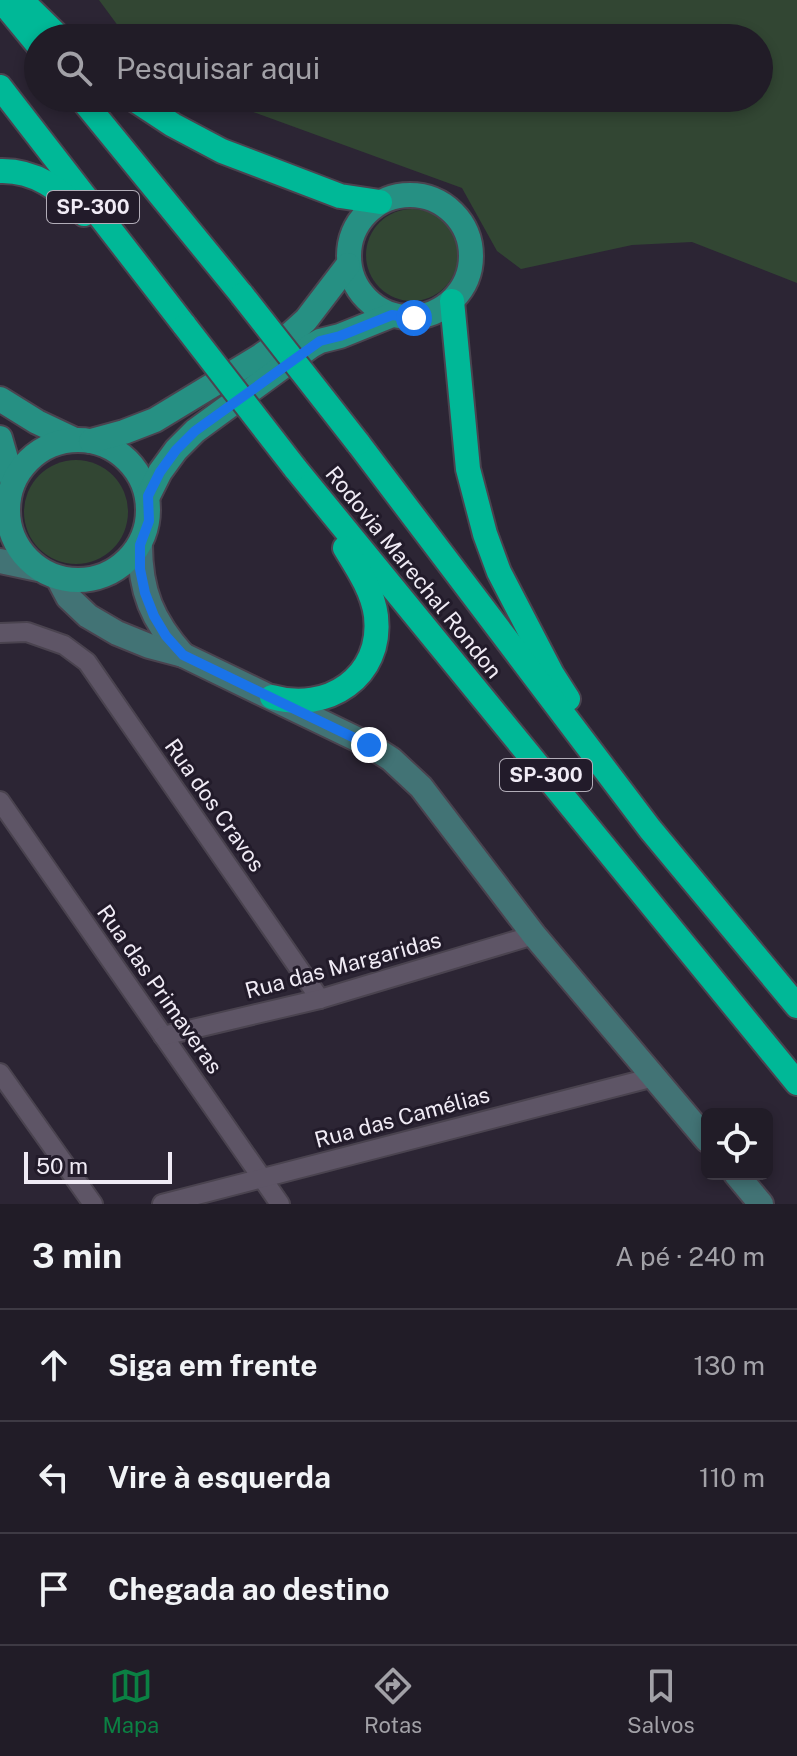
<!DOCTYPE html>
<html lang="pt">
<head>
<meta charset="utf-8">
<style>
  body { margin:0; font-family:"Public Sans",sans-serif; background:#2d2933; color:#f1f3f6 }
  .controls { position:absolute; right:24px; bottom:24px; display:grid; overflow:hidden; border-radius:12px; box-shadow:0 4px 12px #0003 }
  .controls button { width:72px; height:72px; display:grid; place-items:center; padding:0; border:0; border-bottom:2px solid #3e3a44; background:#211c27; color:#f1f3f6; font:40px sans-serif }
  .scale { position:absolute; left:24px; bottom:20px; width:148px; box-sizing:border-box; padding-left:8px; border:4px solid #f0ebf5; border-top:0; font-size:22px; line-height:28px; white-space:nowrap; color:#f0ebf5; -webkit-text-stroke:6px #221b2a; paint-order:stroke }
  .stop { position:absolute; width:24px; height:24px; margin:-18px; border:6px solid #1a73e8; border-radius:50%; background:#fff }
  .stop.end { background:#1a73e8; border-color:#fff; box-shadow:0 2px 8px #0008 }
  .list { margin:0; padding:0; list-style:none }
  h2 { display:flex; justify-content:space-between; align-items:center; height:104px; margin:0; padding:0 32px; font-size:34px }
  h2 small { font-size:26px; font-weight:400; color:#a2a1a7 }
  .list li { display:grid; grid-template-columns:52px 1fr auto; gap:24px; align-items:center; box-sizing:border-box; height:112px; padding:0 32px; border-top:2px solid #3e3a44 }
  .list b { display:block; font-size:30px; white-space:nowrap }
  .list em { font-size:26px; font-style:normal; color:#a2a1a7 }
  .icon { flex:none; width:44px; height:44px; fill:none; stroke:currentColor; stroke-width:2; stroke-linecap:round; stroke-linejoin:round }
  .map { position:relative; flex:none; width:797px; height:1204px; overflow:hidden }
  .search { position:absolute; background:#211c27; box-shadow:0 4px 12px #0003; left:24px; right:24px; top:24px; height:88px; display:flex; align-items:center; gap:20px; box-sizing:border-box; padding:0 28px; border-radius:44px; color:#a2a1a7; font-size:30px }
  .sheet { height:440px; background:#211c27 }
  nav { display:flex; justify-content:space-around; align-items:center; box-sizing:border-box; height:112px; border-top:2px solid #3e3a44; background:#211c27; font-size:22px; color:#a2a1a7 }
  nav a { display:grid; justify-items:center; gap:4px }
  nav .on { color:#0b8043 }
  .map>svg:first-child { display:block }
  .green { fill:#324633 }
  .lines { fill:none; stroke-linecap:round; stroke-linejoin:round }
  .street-casing { stroke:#4a434f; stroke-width:22 }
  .secondary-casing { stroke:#4a434f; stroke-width:28 }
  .primary-casing { stroke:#4a434f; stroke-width:28 }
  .highway-casing { stroke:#4a434f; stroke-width:28 }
  .street { stroke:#5e5566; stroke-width:18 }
  .secondary { stroke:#427375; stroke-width:24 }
  .primary { stroke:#269083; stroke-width:24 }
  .highway { stroke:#00b897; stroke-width:24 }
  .highway-bridge-casing { stroke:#4a434f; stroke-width:28; stroke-linecap:butt }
  .highway-bridge { stroke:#00b897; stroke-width:24 }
  .route { stroke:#1a73e8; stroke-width:10 }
  .labels { text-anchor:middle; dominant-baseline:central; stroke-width:6; stroke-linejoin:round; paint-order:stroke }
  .shield { fill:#221b2a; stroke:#b2adb8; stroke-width:2 }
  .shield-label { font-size:20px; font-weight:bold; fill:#f0ebf5 }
  .street-label { font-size:22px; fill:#f0ebf5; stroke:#221b2a }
</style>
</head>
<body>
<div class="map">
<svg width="797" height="1204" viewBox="0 0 797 1204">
  <rect width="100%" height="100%" fill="#2c2534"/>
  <g class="green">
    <path d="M99,0H797V283L692,242L632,245L521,269L497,251L462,188L215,98H759V38H127Z"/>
    <circle cx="412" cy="255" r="46"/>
    <circle cx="76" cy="512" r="52"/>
  </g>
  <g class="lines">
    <defs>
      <g id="street">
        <path d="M0,633L27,632L64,645L87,662L320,999"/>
        <path d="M0,801L280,1204"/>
        <path d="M163,1036L320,999L534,935"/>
        <path d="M0,1073L93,1204"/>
        <path d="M162,1204L654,1077"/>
      </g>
      <g id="secondary">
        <path d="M0,501L8,498"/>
        <path d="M140,545C140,591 152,620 183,655"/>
        <path d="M0,561L38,569"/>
        <path d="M58,578L68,597L88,616L117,633L149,646L183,655L369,745L391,759L421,787L534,935L707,1140"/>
        <path d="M736,1174L761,1204"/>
      </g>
      <g id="primary">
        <circle cx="410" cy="256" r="61"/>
        <path d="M0,399L37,422L75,440"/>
        <path d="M0,438L13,483"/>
        <circle cx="78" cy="510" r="70"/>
        <path d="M91,441L124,432L155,420L259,357L285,339L306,320L348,265"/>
        <path d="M148,496L160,472L176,450L195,431L311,346L320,341L340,336L392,315"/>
      </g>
      <g id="highway">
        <path d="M1,0L38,45"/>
        <path d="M21,0L60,38"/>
        <path d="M0,87L185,326"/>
        <path d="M81,98L242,295"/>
        <path d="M132,98L173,125L222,151L340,196L380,202"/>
        <path d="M0,171C35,170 60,189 84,214"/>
        <path d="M452,301L468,469L485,534L499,572L552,674L568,699"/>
        <path d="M358,443L650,829L797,1006"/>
        <path d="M295,468L797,1083"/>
        <path d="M272,697C327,713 383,677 376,616C373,592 358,569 345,548"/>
      </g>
    </defs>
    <use href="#street" class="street-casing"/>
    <use href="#secondary" class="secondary-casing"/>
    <use href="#primary" class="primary-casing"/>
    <use href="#highway" class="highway-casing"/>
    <use href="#street" class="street"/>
    <use href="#secondary" class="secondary"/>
    <use href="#primary" class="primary"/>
    <use href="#highway" class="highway"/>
    <defs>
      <g id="highway-bridge">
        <path d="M242,295L358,443"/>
        <path d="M185,326L295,468"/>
      </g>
    </defs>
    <use href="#highway-bridge" class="highway-bridge-casing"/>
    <use href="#highway-bridge" class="highway-bridge"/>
  </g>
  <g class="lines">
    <path class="route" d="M369,745L183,655L166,636L154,616L145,593L140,569V545L149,521L148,496L160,472L176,450L195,431L320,341L340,336L392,315L414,318"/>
  </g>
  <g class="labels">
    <g class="shield">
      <rect x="47" y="191" width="92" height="32" rx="6"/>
      <rect x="500" y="759" width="92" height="32" rx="6"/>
    </g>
    <g class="shield-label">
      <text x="93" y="207">SP-300</text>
      <text x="546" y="775">SP-300</text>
    </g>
    <g class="street-label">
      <text transform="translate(414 572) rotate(51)">Rodovia Marechal Rondon</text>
      <text transform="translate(215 805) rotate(55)">Rua dos Cravos</text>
      <text transform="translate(343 965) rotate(-15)">Rua das Margaridas</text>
      <text transform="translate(160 989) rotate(55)">Rua das Primaveras</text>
      <text transform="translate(402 1117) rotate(-15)">Rua das Camélias</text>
    </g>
  </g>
</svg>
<div class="controls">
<button><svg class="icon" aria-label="locate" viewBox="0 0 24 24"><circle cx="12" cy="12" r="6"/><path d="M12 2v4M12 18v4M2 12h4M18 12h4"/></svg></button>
</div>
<div class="scale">50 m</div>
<div class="stop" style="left:414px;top:318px"></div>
<div class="stop end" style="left:369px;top:745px"></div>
<div class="search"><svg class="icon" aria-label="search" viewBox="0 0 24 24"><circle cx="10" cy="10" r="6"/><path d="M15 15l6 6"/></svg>Pesquisar aqui</div>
</div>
<section class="sheet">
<h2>3 min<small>A pé · 240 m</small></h2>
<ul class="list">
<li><svg class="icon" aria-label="ahead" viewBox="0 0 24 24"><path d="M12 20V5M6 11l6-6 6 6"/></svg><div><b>Siga em frente</b></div><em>130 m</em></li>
<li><svg class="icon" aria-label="left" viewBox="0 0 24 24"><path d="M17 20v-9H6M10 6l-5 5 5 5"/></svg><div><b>Vire à esquerda</b></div><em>110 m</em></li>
<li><svg class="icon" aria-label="arrive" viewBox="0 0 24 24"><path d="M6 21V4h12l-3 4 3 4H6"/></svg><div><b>Chegada ao destino</b></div></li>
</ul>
</section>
<nav>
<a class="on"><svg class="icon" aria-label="map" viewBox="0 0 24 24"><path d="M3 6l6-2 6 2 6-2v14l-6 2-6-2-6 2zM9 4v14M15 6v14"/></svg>Mapa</a>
<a><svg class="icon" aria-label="directions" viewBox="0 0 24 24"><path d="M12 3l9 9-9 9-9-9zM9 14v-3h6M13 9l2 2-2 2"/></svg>Rotas</a>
<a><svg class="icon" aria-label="saved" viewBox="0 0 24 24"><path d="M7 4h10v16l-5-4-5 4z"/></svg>Salvos</a>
</nav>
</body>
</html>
